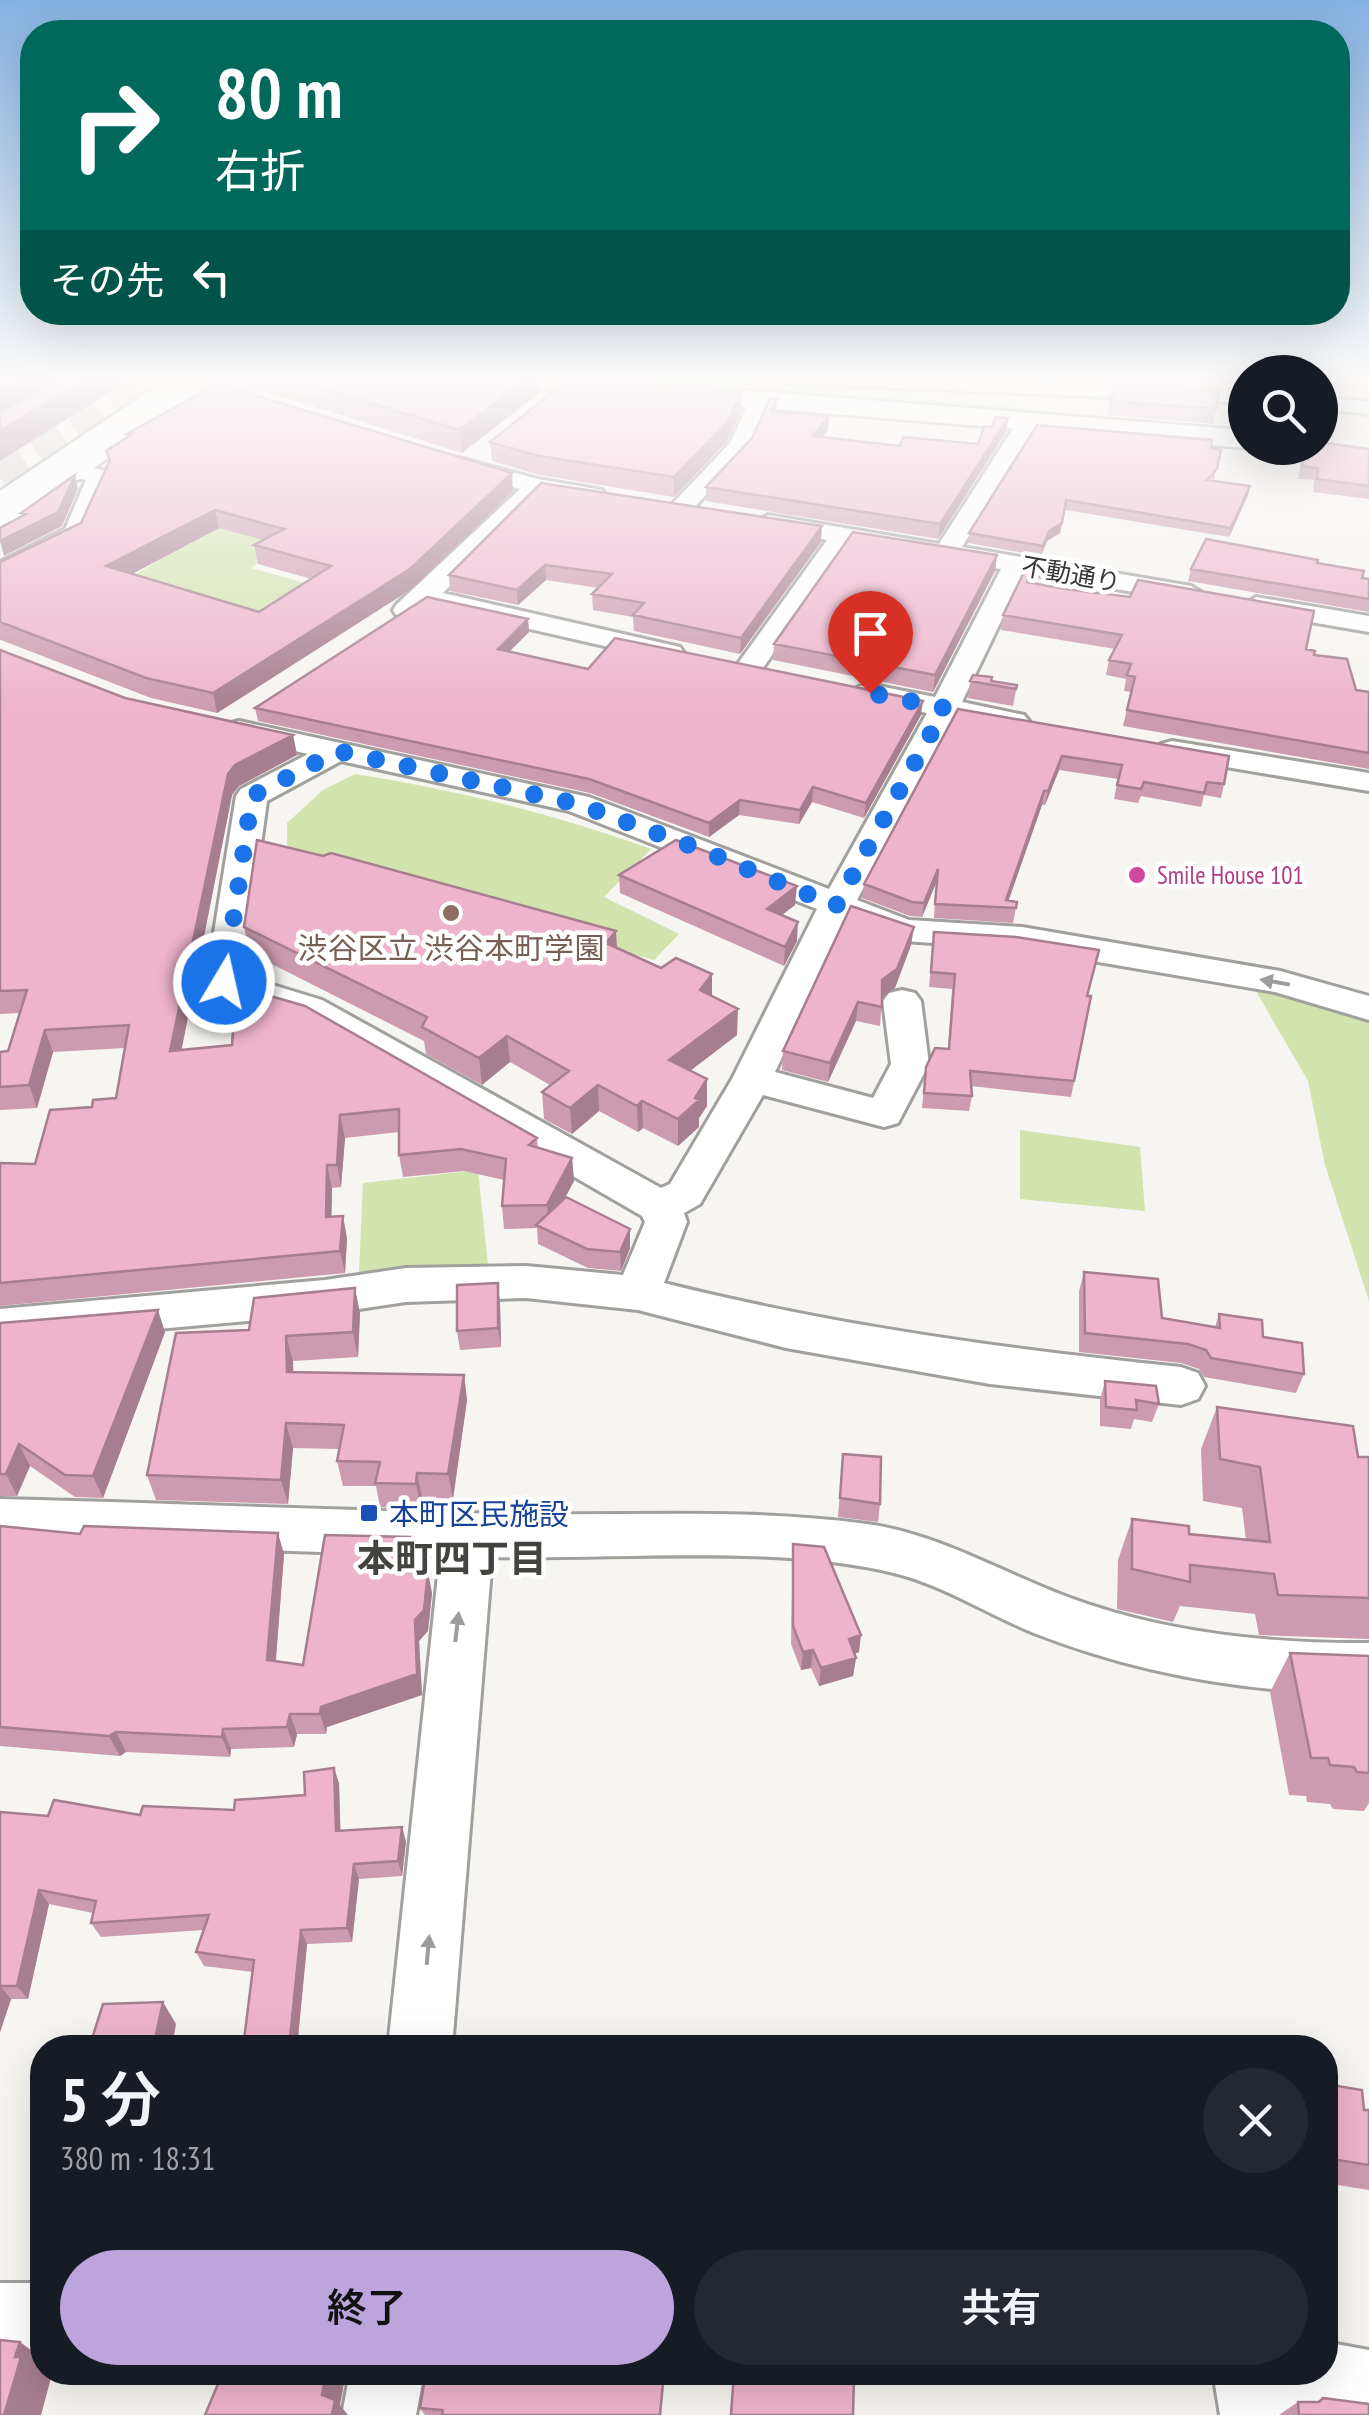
<!DOCTYPE html>
<html lang="ja">
<meta charset="utf-8">
<style>
:root{--surface:#171b24;--page:#242831;--text:#f1f3f6;--muted:#9ea1a6;--accent:#bba5dc}
body{margin:0;font-family:"PT Sans Narrow","Noto Sans JP",sans-serif;background:var(--page);color:var(--text);height:100vh;display:flex;flex-direction:column;font-size:38px;white-space:nowrap}
*{box-sizing:border-box;margin:0}
p{font-size:32px;color:var(--muted)}
.icon{flex:none;width:55px;height:55px;fill:none;stroke:currentColor;stroke-width:2;stroke-linecap:round;stroke-linejoin:round}
.map{position:relative;flex:1;overflow:hidden}
.details{position:absolute;left:30px;top:2035px;width:1308px;height:350px;display:flex;flex-direction:column;background:var(--surface);border-radius:40px;box-shadow:0 10px 40px #0002}
.details>*{flex:none}
.banner{position:absolute;left:20px;top:20px;width:1330px;height:305px;border-radius:40px;box-shadow:0 10px 40px #0002;background:#00695c;color:#fff;overflow:hidden}
.tools{position:absolute;left:1228px;top:355px;display:grid;gap:20px}
.tools a{display:grid;place-items:center;width:110px;height:110px;border-radius:50%;background:var(--surface);box-shadow:0 10px 40px #0002;font-size:50px}
.pin{position:absolute;display:grid;place-items:center;width:85px;height:85px;color:#fff;margin:-102px -42px;border-radius:50% 50% 50% 0;rotate:-45deg;box-shadow:0 0 10px #0007}
.pin .icon{rotate:45deg}
.me{position:absolute;width:110px;margin:-55px;rotate:9deg;stroke-linejoin:round;filter:drop-shadow(0 0 8px #0008)}
.turn{display:flex;align-items:center;gap:35px;height:210px;padding:0 30px;font-size:45px}
.turn .icon{width:130px;height:130px;stroke-width:2.5}
.turn b{display:block;font-size:70px;line-height:85px}
.then{display:flex;align-items:center;height:95px;padding:0 30px;background:#0003;gap:20px;font-size:38px}
.round{display:grid;place-items:center;flex:none;width:105px;height:105px;border-radius:52px;background:var(--page)}
.head{display:flex;align-items:center;justify-content:space-between;height:170px;padding:0 30px}
h1{font-size:60px;font-weight:600;line-height:75px}
.cta{display:flex;gap:20px;margin-top:auto;padding:20px 30px}
.cta a{flex:1;height:115px;border-radius:60px;background:var(--accent);color:#111;font-size:40px;font-weight:600;line-height:115px;text-align:center}
.cta a+a{background:var(--page);color:var(--text)}
.map>svg:first-child{display:block}
.green{fill:#d2e3ae}
.lines{fill:none;stroke-linecap:round;stroke-linejoin:round}
.highway-tunnel{stroke:#d0cfcc;stroke-width:30;stroke-dasharray:30 15;stroke-linecap:butt}
.minor-casing{stroke:#a1a09d;stroke-width:6}
.major-casing{stroke:#a1a09d;stroke-width:5}
.highway-casing{stroke:#a1a09d;stroke-width:5}
.minor{fill:#fff;fill-rule:evenodd}
.major{fill:#fff;fill-rule:evenodd}
.highway{fill:#fff;fill-rule:evenodd}
.wall{fill:#cd9baf;fill-rule:evenodd}
.shaded-wall{fill:#a77e8f}
.building{fill:#eeb4cc;stroke:#a77e8f;stroke-width:2.5;fill-rule:evenodd}
.oneway{fill:#9c9c9b}
.route{stroke:#1a73e8;stroke-width:18;stroke-dasharray:0 32.4}
.hotel-dot{fill:#d1479c;stroke:#fff;stroke-width:4}
.education-dot{fill:#8d6e63;stroke:#fff;stroke-width:4}
.transit-dot{fill:#1a4fb4;stroke:#fff;stroke-width:4}
.labels{text-anchor:middle;dominant-baseline:central;stroke-width:9;stroke-linejoin:round;paint-order:stroke}
.far-street-label{font-size:25px;fill:#393837;stroke:#fff}
.far-hotel-label{font-size:25px;fill:#b23c85;stroke:#fff;text-anchor:start}
.education-label{font-size:30px;fill:#785e54;stroke:#fff}
.transit-label{font-size:30px;fill:#164399;stroke:#fff;text-anchor:start}
.near-neighbourhood-label{font-size:38px;font-weight:bold;fill:#444340;stroke:#fff}
</style>
<div class="map">
<svg width="1369" height="2415" viewBox="0 0 1369 2415">
<rect width="100%" height="100%" fill="#f6f5f1"/>
<path class="green" d="M566,377H740L734,387L723,389Z
M789,388L1027,408L1025,416L786,394Z
M216,526L265,537L258,542L280,547L251,568L327,589L264,630L120,584Z
M355,774C456,790 555,814 651,849L604,897L679,934L654,960L287,858V823L323,790Z
M1253,986L1369,1018V1301L1325,1165L1308,1081Z
M1020,1130L1140,1147L1145,1211L1020,1199Z
M478,1170L488,1265L359,1273L363,1183Z"/>
<g class="lines">
<path class="highway-tunnel" d="M0,478L153,377"/>
<g class="minor-casing">
<path id="minor" d="M778,377H924L1245,391V403L788,383Z
M754,393L761,395L769,405L749,449L690,512H674L670,507L674,502L731,442L747,405L743,399Z
M1320,397L1369,402V414L1320,409Z
M1029,414L1040,421L962,547L1191,586L1204,594L1191,602L1024,573L962,702L1024,715L1029,721L1024,727L1014,730L954,718L857,900L909,920L1022,927L1280,971L1369,996V1020L1275,992L1022,949L904,941L847,920L775,1072L873,1098L891,1064L883,1001L889,993L902,990L915,993L921,1001L929,1064L898,1123L884,1127L763,1095L700,1204L684,1213L687,1222L664,1283C836,1326 1005,1349 1181,1367L1198,1373L1205,1386L1198,1399L1181,1405L990,1384L786,1348L638,1310L526,1298L406,1302L325,1314L0,1343V1309L325,1280L406,1268L526,1266L623,1275L645,1222L642,1216L296,1016L211,990L206,982L236,796L241,789L308,754L228,736L224,730L228,724L239,721L589,797L829,889L927,713L858,699L854,693L858,687L868,684L935,697L1001,569L850,543L758,675H738L734,669L827,540L768,529L756,522L768,515L939,544L1021,416ZM341,761L569,811L817,909L732,1079L670,1184L661,1188L322,1000L243,976L267,801Z
M459,458L538,479L602,490L606,495L594,502L541,494L443,593L680,647L684,653L680,659L670,661L429,606L415,616H397L393,610L397,604L520,489L451,470L448,465L451,460Z
M73,464L107,471L111,476L84,538L0,580V562L65,529L86,480L65,476L61,471L65,466Z
M1256,597L1369,616V632L1247,611L1243,605Z
M1172,741L1369,773V791L1161,756L1157,750L1161,744Z
M0,1499C171,1503 342,1511 513,1514C631,1516 750,1508 867,1524C938,1534 999,1571 1065,1596C1160,1632 1268,1644 1369,1643V1693C1255,1694 1141,1675 1034,1633C987,1614 943,1585 894,1573C774,1544 617,1560 492,1557L452,2048H388L440,1556L0,1541Z
M0,2283H42V2355H0Z
M1325,2342L1369,2350V2415H1321L1293,2410L1294,2415H1220L1213,2372H1325Z
M350,2372H424L416,2415H342Z"/>
</g>
<g class="major-casing">
<path id="major" d="M190,377H220L11,528L0,530V507Z
M470,377H579L1245,430L1246,448L483,385L474,383Z"/>
</g>
<g class="highway-casing">
<path id="highway" d="M170,377H200L11,512L0,514V491Z"/>
</g>
<use href="#minor" class="minor"/>
<use href="#major" class="major"/>
<use href="#highway" class="highway"/>
</g>
<path class="wall" d="M223,377H538L539,393L462,453L223,378Z
M1119,377H1245V385L1219,383V386L1118,382Z
M777,399L776,412L829,416L828,430L823,437L899,446L978,444L992,427L1008,418L1006,432L938,539L706,501V487L752,438Z
M1110,401L1216,409L1213,424L1108,415Z
M741,410L728,440L674,497L540,475L492,461L490,442Z
M127,434L513,491L413,588L217,713L151,698L1,640H0V562L81,523L109,463L106,451L128,437ZM219,528L263,540L254,545L258,564L311,579L259,612L132,574Z
M1211,448L1215,478L1213,480L1250,486L1248,495L1229,537L1065,510L1060,533L1047,541L1041,556L968,543L969,533Z
M1303,448L1369,449V499L1313,492L1314,480L1298,479Z
M541,483L821,542L740,654L634,631L633,617L593,610L592,594L598,588L546,580L518,605L450,591L449,575Z
M997,555L995,571L933,692L773,660L774,644Z
M1318,563L1369,579V612L1188,581L1191,569Z
M1032,577L1030,582L1306,649L1356,690L1369,692V769L1123,726L1131,692L1124,691L1126,679L1106,675L1109,660L1115,649L1001,630L1003,615Z
M528,619L529,632L510,651L588,669L921,715L864,818L812,802L799,824L739,815L709,837L590,793L258,721L255,708Z
M0,650L125,698L293,735L297,755L239,786L232,795L181,1050L537,1138L538,1148L572,1158L574,1181L564,1199L630,1248L621,1271L588,1268L538,1244L537,1228L504,1229L502,1206L504,1180L464,1171L403,1177L399,1155V1132L345,1138L341,1187L332,1188L331,1217L347,1238L345,1273L0,1306V1163L35,1164L92,1107L116,1098L125,1048L53,1052L37,1108L0,1110V1052L8,1051L20,1013L0,1014Z
M970,681L1017,685L1013,706L968,698Z
M958,709L1224,784L1221,798L1204,795L1201,807L1141,796L1138,803L1114,799L1118,779L1059,770L1045,805H1042L1008,900L1017,902L1013,923L934,918L936,883L922,917L910,916L862,898L864,884Z
M619,875L795,905L782,915L797,941L784,966L620,893Z
M244,927L616,931L617,948L661,968L712,974V996L737,1035L690,1071L707,1079V1106L699,1118V1127L678,1146L643,1128L638,1132L599,1111L572,1134L544,1119L542,1092L550,1085L510,1062L482,1085L426,1054L424,1041L250,953Z
M934,932L1091,996L1071,1097L971,1086L972,1096L969,1111L922,1108L926,1067L948,1049L952,989L929,987Z
M911,945L895,988L882,997L880,1026L856,1021L828,1082L782,1070L783,1051Z
M1084,1272L1162,1318L1215,1327L1219,1314L1263,1337L1304,1374L1296,1393L1204,1377L1199,1369L1181,1363L1079,1352V1291Z
M500,1303L501,1347L460,1350L457,1331Z
M360,1313L358,1357L293,1361V1372L464,1375L467,1400L453,1499L422,1497L421,1508L380,1507L376,1486H343L337,1461L339,1449L293,1448L288,1504L156,1500L147,1475L249,1330Z
M0,1323L165,1332L103,1498L75,1497L30,1466L17,1496H0Z
M1105,1381L1159,1404L1152,1422L1134,1419L1131,1429L1100,1426V1400Z
M1217,1407L1358,1457H1369V1639L1259,1635L1255,1614L1180,1606L1173,1622L1117,1609L1118,1560L1132,1519L1189,1534L1246,1540L1242,1508L1203,1501L1201,1449Z
M843,1454L880,1504L878,1522L838,1517Z
M0,1526L284,1554L276,1661L303,1665L410,1537L414,1559L413,1572L432,1593L428,1631L419,1641L422,1695L327,1727L326,1734H297L294,1747L231,1749L230,1757L126,1752L120,1756L0,1746Z
M793,1544L859,1652L854,1654L856,1658L853,1676L819,1686L811,1668L801,1670L791,1644Z
M1290,1653L1369,1656V1803L1364,1811L1333,1809L1330,1804L1307,1802L1306,1796L1289,1795L1270,1692Z
M339,1783L340,1831L402,1827L406,1842L402,1876L359,1879L352,1942L307,1944L297,2048H243L253,1972L204,1966L196,1952L204,1930L101,1937L91,1923L93,1913L49,1904L28,1999H11L0,2032V1812L48,1816L140,1815L234,1810L305,1795Z
M1325,2084L1364,2110H1369V2190L1325,2183Z
M665,2372L661,2415H425L420,2408Z
M1323,2398L1369,2415H1279L1298,2402H1316Z"/>
<path class="shaded-wall" d="M22,377H72L0,417V389Z
M90,377H134L0,461V431Z
M530,377H538L539,393L462,453L459,430Z
M741,392V410L728,440L674,497V477Z
M829,416L828,430L813,449V436Z
M1008,418L1006,432L938,539L940,524Z
M512,473L513,491L413,588L217,713L213,693Z
M75,475L78,489L62,526L4,556L0,541Z
M1250,486L1248,495L1229,537L1231,528Z
M1066,500L1060,533L1047,541L1041,556L1043,546L1049,531Z
M215,510L219,528L111,585L106,566Z
M822,526L821,542L740,654L741,638Z
M997,555L995,571L933,692L935,675Z
M545,565L546,580L518,605L517,590Z
M528,619L529,632L499,662L498,649Z
M923,701L921,715L864,818L866,803Z
M293,735L297,755L239,786L232,795L177,1073L170,1051L228,774L235,765Z
M1062,756L1059,770L1045,805L1048,791Z
M813,787L812,802L799,824L800,810Z
M1044,791L1042,805L1006,908V900Z
M740,800L739,815L709,837V823Z
M938,869L936,883L922,917L924,903Z
M797,886L795,905L766,927L767,909Z
M798,922L797,941L784,966L785,947Z
M914,927L911,945L895,988L880,999L882,980Z
M616,931L617,957L606,943Z
M712,974V1000L700,990Z
M858,1002L856,1021L828,1082L830,1063Z
M738,1009L737,1035L669,1087V1060Z
M45,1030L53,1052L37,1108L29,1085Z
M507,1036L510,1062L482,1085L479,1058Z
M707,1079V1106L699,1118V1127L678,1146V1119Z
M598,1085L599,1111L572,1134L570,1108Z
M642,1101L643,1128L638,1132L637,1106Z
M340,1115L345,1138L341,1187L337,1165Z
M572,1158L574,1181L549,1228L547,1205Z
M327,1165L332,1188L331,1240L326,1217Z
M343,1216L347,1238L345,1273L340,1251Z
M630,1229V1248L621,1271L620,1252Z
M498,1283L500,1303L501,1347L498,1328Z
M355,1288L360,1313L358,1357L353,1332Z
M158,1310L165,1332L103,1498L93,1476Z
M286,1336L293,1361L294,1397L287,1372Z
M464,1375L467,1400L453,1499L448,1474Z
M286,1423L293,1448L288,1504L281,1480Z
M19,1444L30,1466L17,1496L6,1474Z
M417,1473L422,1497L421,1508L416,1484Z
M278,1533L284,1554L274,1681L267,1660Z
M410,1537L414,1559L410,1593L405,1572Z
M428,1572L432,1593L428,1631L419,1641L422,1695L327,1727L326,1734L320,1714L321,1707L415,1620Z
M861,1635L859,1652L846,1657L849,1639Z
M813,1650L811,1668L801,1670L803,1652Z
M856,1658L853,1676L819,1686L821,1668Z
M290,1714L297,1734L294,1747L287,1727Z
M223,1729L231,1749L230,1757L222,1737Z
M116,1732L126,1752L120,1756L109,1736Z
M334,1768L339,1783L341,1846L336,1831Z
M402,1827L406,1842L402,1876L398,1861Z
M354,1864L359,1879L352,1942L347,1928Z
M39,1890L49,1904L28,1999L17,1986Z
M301,1930L307,1944L297,2048H289Z
M0,1986L11,1999L0,2032Z
M163,2002L176,2024L172,2048H153Z
M20,2342L42,2358V2372H47L46,2375L51,2378L41,2415H4L15,2357Z
M326,2372H346L340,2405L348,2415H332L322,2395Z"/>
<path class="building" d="M0,377H22L0,389Z
M64,377H90L0,431V412Z
M286,377H530L459,430Z
M570,378L741,392L728,421L674,477L539,456L490,442Z
M217,384L512,473L410,569L213,693L146,678L0,622V562L81,523L110,460L106,451L132,434H127ZM215,510L284,529L254,545L331,566L259,612L106,566Z
M1115,387L1219,391L1216,409L1110,401Z
M770,399H777L771,411L829,416L813,436L899,446L904,437L978,444L984,426L992,427L995,417L1008,418L940,524L706,487L752,438Z
M1037,425L1212,440L1211,448L1221,450L1217,469L1207,480L1250,486L1231,528L1066,500L1062,523L1049,531L1043,546L969,533Z
M1320,442L1369,449V486L1317,479L1318,468L1302,466L1304,448H1320Z
M75,475L58,512L0,541V528L26,514L21,513Z
M541,483L822,526L741,638L633,615L644,603L592,594L612,574L545,565L517,590L449,575Z
M853,532L997,555L935,675L774,644Z
M1206,539L1318,560L1317,563L1364,571L1362,578L1369,579V599L1191,569Z
M1029,562L1034,563L1027,582L1065,589L1130,597L1138,580L1314,611L1306,649L1315,651L1314,655L1347,659L1356,690L1369,692V753L1127,710L1135,677L1127,675L1131,664L1109,660L1122,635L1003,615Z
M427,597L528,619L498,649L588,669L615,638L923,701L866,803L813,787L800,810L740,800L709,823L589,779L255,708Z
M0,650L125,698L293,735L235,765L228,774L170,1051L232,1045L236,986L305,1006L537,1138L529,1145L572,1158L547,1205L502,1206L506,1159L461,1149L399,1155V1109L340,1115L337,1165H327L326,1217L343,1216L340,1251L0,1283V1163L35,1164L50,1110L92,1107L93,1100L116,1098L129,1025L45,1030L29,1085L0,1087V1052L8,1051L27,990L0,991Z
M973,675L992,677L991,681L1017,685L1016,689L970,681Z
M958,709L1229,756L1224,784L1207,782L1204,793L1144,782L1141,789L1117,785L1122,765L1062,756L1048,791H1044L1006,900L1017,902L1016,908L935,904L938,869L924,903L912,902L864,884Z
M257,840L323,856L331,853L616,931L606,943L661,968L676,958L712,974L700,990L738,1009L669,1060L707,1079L695,1098L699,1100L678,1119L642,1101L637,1106L598,1085L570,1108L542,1092L569,1071L507,1036L479,1058L422,1027L427,1017L244,927Z
M676,840L797,886L767,909L798,922L785,947L619,875Z
M851,906L914,927L897,969L882,980V1007L858,1002L830,1063L783,1051Z
M934,932L1016,937L1099,950L1087,996H1091L1074,1081L970,1071L972,1096L924,1093L926,1067L935,1048L949,1049L955,974L931,972Z
M566,1197L630,1229L620,1252L587,1249L536,1225Z
M1084,1272L1158,1279L1162,1318L1220,1328L1219,1314L1262,1320L1263,1337L1302,1343L1304,1374L1211,1358L1206,1350L1188,1344L1085,1333Z
M498,1283V1328L457,1331V1285Z
M355,1288L353,1332L286,1336L287,1372L464,1375L448,1474L417,1473L416,1484L375,1483L380,1462L337,1461L344,1425L286,1423L281,1480L147,1475L176,1333L249,1330L254,1298Z
M158,1310L93,1476L65,1475L19,1444L6,1474H0V1323Z
M1105,1381L1156,1386L1159,1404L1136,1400L1137,1410L1106,1407Z
M1217,1407L1353,1426L1358,1457H1369V1598L1278,1595L1274,1574L1190,1565V1582L1132,1569V1519L1189,1526V1534L1270,1542L1260,1467L1220,1459Z
M843,1454L881,1457L880,1504L840,1498Z
M0,1526L80,1534L84,1526L278,1533L267,1660L303,1665L325,1535L410,1537L405,1572H428L424,1610L415,1620L417,1674L321,1707L320,1714H290L287,1727L223,1729L222,1737L116,1732L109,1736L0,1727Z
M793,1544L824,1547L861,1635L849,1639L856,1658L821,1668L813,1650L803,1652L793,1626Z
M1290,1653L1369,1656V1773L1357,1772L1354,1767L1330,1765L1328,1758H1311Z
M334,1768L336,1831L402,1827L398,1861L354,1864L347,1928L301,1930L289,2048H243L254,1960L196,1952L209,1915L91,1923L96,1901L39,1890L17,1986H0V1812L48,1816L54,1800L140,1815L143,1806L234,1810L235,1800L305,1795L304,1772Z
M163,2002L153,2048H89L103,2004Z
M1325,2084L1362,2090L1364,2110H1369V2165L1325,2158Z
M0,2340L20,2342L15,2357H21L4,2415H0Z
M223,2372H326L322,2395L335,2400L332,2415H205Z
M426,2372H664L660,2415H442L443,2410L420,2408Z
M734,2372H821L854,2377L853,2415H731Z
M1323,2398L1369,2404V2415H1299L1298,2402H1319Z"/>
<defs><path id="oneway-solid" d="M-6-.8H1V-3.2L6.5 0L1 3.2V.8H-6Z" transform="scale(2.5)"/></defs>
<g class="oneway">
<use href="#oneway-solid" transform="translate(1275 982) rotate(-170)"/>
<use href="#oneway-solid" transform="translate(457 1627) rotate(-83)"/>
<use href="#oneway-solid" transform="translate(428 1950) rotate(-85)"/>
</g>
<linearGradient id="sky" x2="0" y2="1"><stop stop-color="#85b1e2"/><stop offset="0.53" stop-color="#fbfaf9"/><stop offset="1" stop-color="#fbfaf9" stop-opacity="0"/></linearGradient>
<rect width="1369" height="715" fill="url(#sky)"/>
<g class="lines">
<path class="route" d="M224,982L252,796L338,751L578,804L702,850L836,906L945,708L870,693"/>
</g>
<circle class="hotel-dot" cx="1137" cy="875" r="10"/>
<circle class="education-dot" cx="451" cy="913" r="10"/>
<rect class="transit-dot" x="359" y="1503" width="20" height="20" rx="5"/>
<g class="labels">
<g class="far-street-label">
<text transform="translate(1071 574) rotate(10)">不動通り</text>
</g>
<g class="far-hotel-label">
<text x="1157" y="875">Smile House 101</text>
</g>
<g class="education-label">
<text x="451" y="947">渋谷区立 渋谷本町学園</text>
</g>
<g class="transit-label">
<text x="389" y="1513">本町区民施設</text>
</g>
<g class="near-neighbourhood-label">
<text x="452" y="1557">本町四丁目</text>
</g>
</g>
</svg>
<div class="tools">
<a><svg class="icon" aria-label="search" viewBox="0 0 24 24"><circle cx="10" cy="10" r="6"/><path d="M15 15l6 6"/></svg></a>
</div>
<div class="pin" style="left:870px;top:693px;background:#d93025"><svg class="icon" aria-label="arrive" viewBox="0 0 24 24"><path d="M6 21V4h12l-3 4 3 4H6"/></svg></div>
<svg class="me" style="left:224px;top:982px" viewBox="-20 -20 40 40"><circle r="17" fill="#1a73e8" stroke="#fff" stroke-width="3"/><path d="M0-11L8 9 0 5-8 9z" fill="#fff"/></svg>
<div class="banner">
<div class="turn"><svg class="icon" aria-label="right" viewBox="0 0 24 24"><path d="M7 20v-9h11M14 6l5 5-5 5"/></svg><div><b>80 m</b>右折</div></div>
<div class="then">その先<svg class="icon" aria-label="left" viewBox="0 0 24 24"><path d="M17 20v-9H6M10 6l-5 5 5 5"/></svg></div>
</div>
<section class="details">
<div class="head"><div><h1>5 分</h1><p>380 m · 18:31</p></div><a class="round"><svg class="icon" aria-label="close" viewBox="0 0 24 24"><path d="M6 6l12 12M18 6L6 18"/></svg></a></div>
<div class="cta"><a>終了</a><a>共有</a></div>
</section>
</div>
